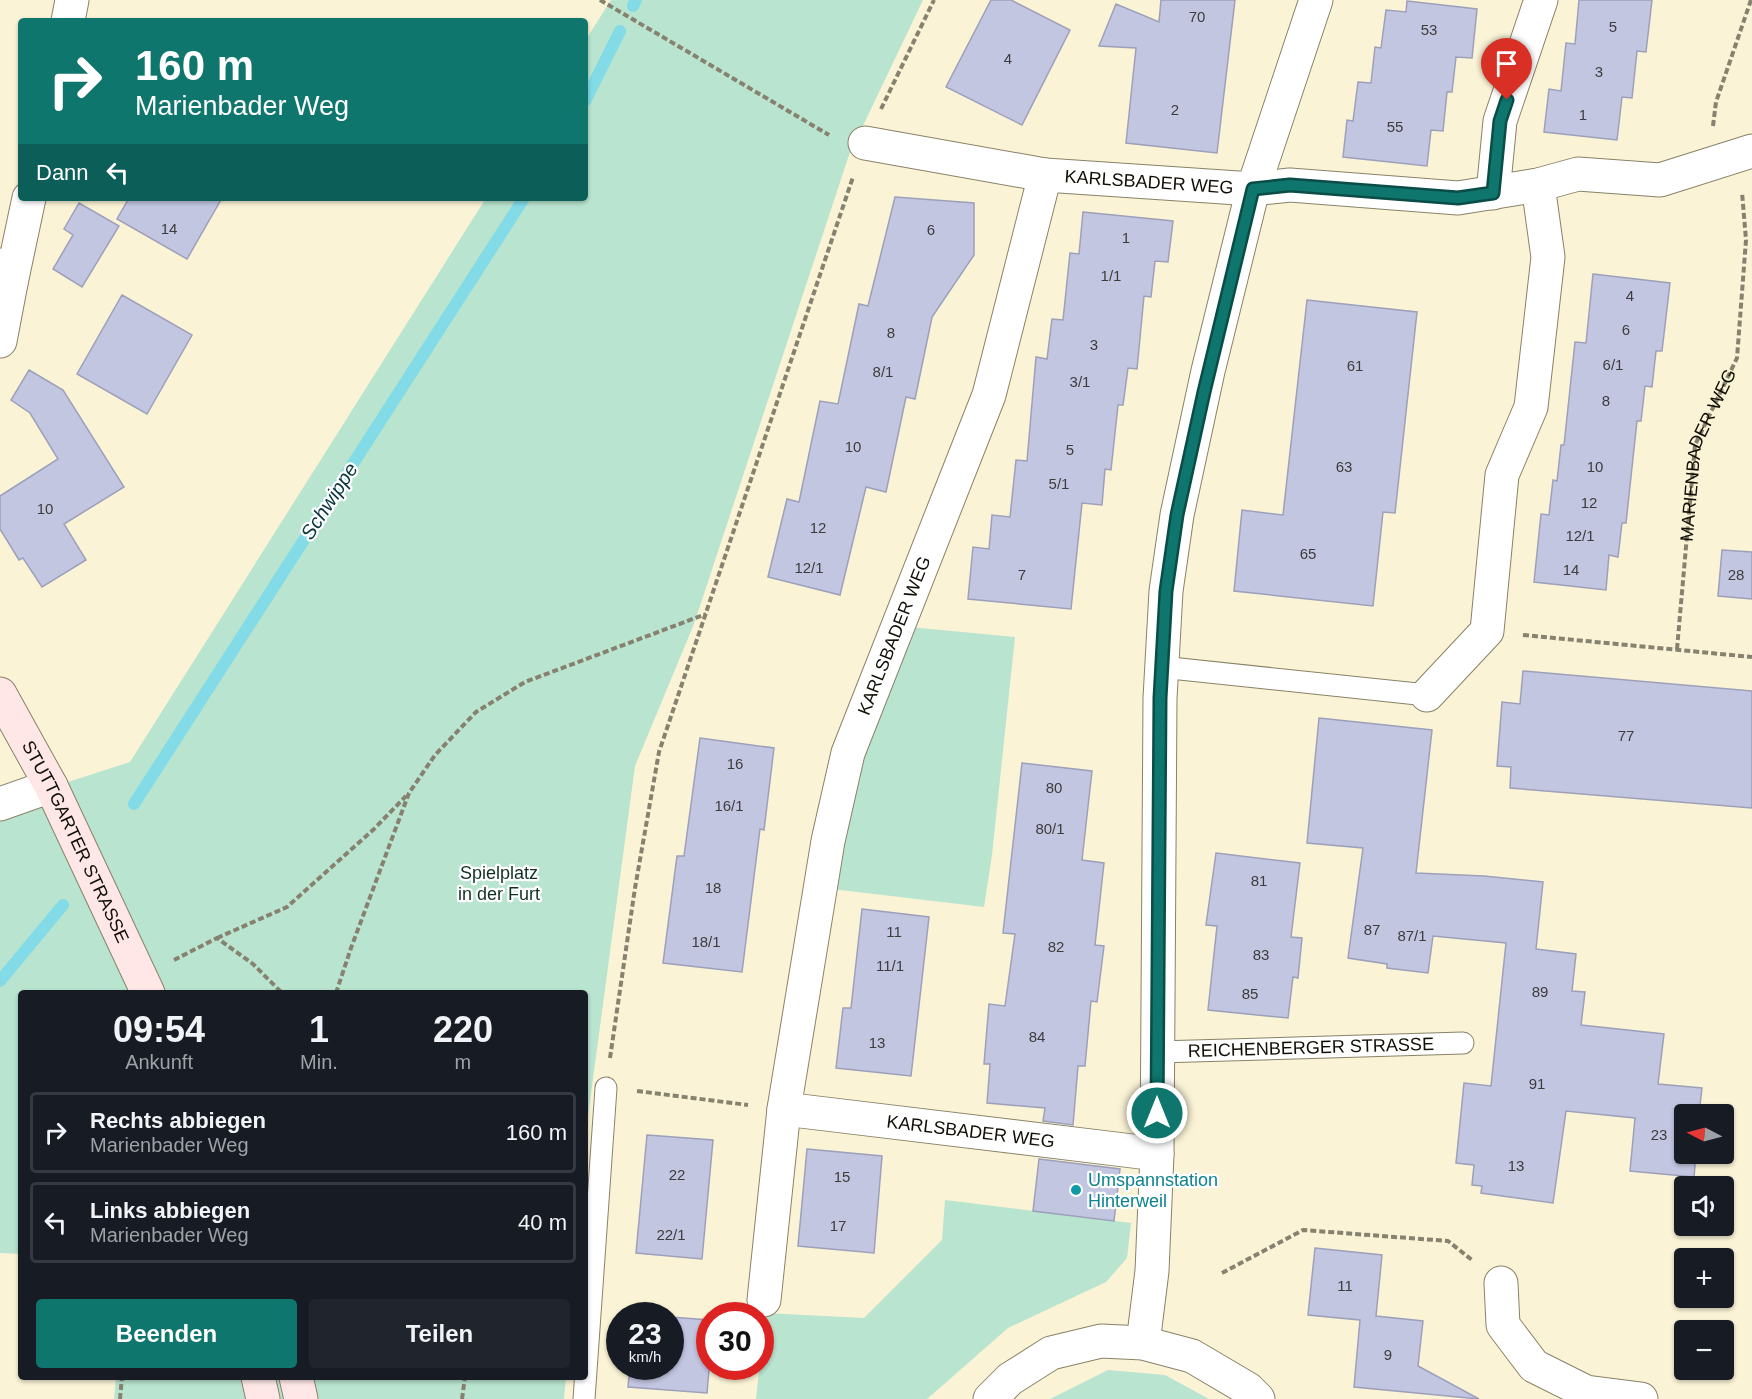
<!DOCTYPE html>
<html lang="de">
<meta charset="utf-8">
<style>
:root{--surface:#171b24;--page:#20242c;--text:#f1f3f6;--muted:#9ea1a6;--line:#363941;--accent:#0f766e}
body{margin:0;font-family:Helvetica,sans-serif;background:var(--page);color:var(--text);height:100vh;display:flex;flex-direction:column;font-size:22px;white-space:nowrap}
*{box-sizing:border-box;margin:0}
p{font-size:20px;color:var(--muted)}
.icon{flex:none;width:33px;height:33px;fill:none;stroke:currentColor;stroke-width:2;stroke-linecap:round;stroke-linejoin:round}
.map{position:relative;flex:1;overflow:hidden}
.panel{position:absolute;left:18px;top:990px;width:570px;height:390px;display:flex;flex-direction:column;background:var(--surface);border-radius:6px;box-shadow:0 2px 4px #0004}
.panel>*{flex:none}
.top-card{position:absolute;left:18px;top:18px;width:570px;height:183px;border-radius:6px;box-shadow:0 2px 4px #0004;background:#0f766e;color:#fff;overflow:hidden}
.needle{width:39px;rotate:276deg}
.fabs{position:absolute;left:1674px;top:1104px;display:grid;gap:12px}
.fabs a{display:grid;place-items:center;width:60px;height:60px;border-radius:6px;background:var(--surface);box-shadow:0 2px 4px #0004;font-size:30px}
.speed{position:absolute;left:606px;top:1302px;display:flex;gap:12px;font-size:30px;font-weight:700;text-align:center}
.speed>*{display:grid;place-content:center;width:78px;height:78px;border-radius:50%;background:var(--surface);box-shadow:0 2px 4px #0004;line-height:1}
.speed small{font-size:15px;font-weight:400}
.speed .limit{border:9px solid #d22;background:#fff;color:#111}
.pin{position:absolute;display:grid;place-items:center;width:51px;height:51px;color:#fff;margin:-62px -26px;border-radius:50% 50% 50% 0;rotate:-45deg;box-shadow:0 0 6px #0007}
.pin .icon{rotate:45deg}
.me{position:absolute;width:66px;margin:-33px;rotate:0deg;stroke-linejoin:round;filter:drop-shadow(0 0 4px #0008)}
.turn{display:flex;align-items:center;gap:21px;height:126px;padding:0 18px;font-size:27px}
.turn .icon{width:78px;height:78px;stroke-width:2.5}
.turn b{display:block;font-size:42px;line-height:51px}
.then{display:flex;align-items:center;height:57px;padding:0 18px;background:#0003;gap:12px;font-size:22px}
.eta{display:flex;justify-content:space-evenly;align-items:center;height:102px;text-align:center}
.eta b{font-size:36px;font-weight:700;line-height:42px}
.button{display:flex;gap:12px;margin-top:auto;padding:12px 18px}
.button a{flex:1;height:69px;border-radius:6px;background:var(--accent);color:#fff;font-size:24px;font-weight:700;line-height:69px;text-align:center}
.button a+a{background:var(--page);color:var(--text)}
ul{padding:0;list-style:none}
li{display:flex;align-items:center;gap:18px;height:81px;margin:0 12px 9px;padding:0 6px;border:3px solid var(--line);border-radius:6px}
li div{flex:1}
li b{display:block;font-size:22px}
li em{font-style:normal}
.map>svg:first-child{display:block}
.green{fill:#b9e4cf}
.lines{fill:none;stroke-linecap:round;stroke-linejoin:round}
.stream{stroke:#82dbe7;stroke-width:12}
.building{fill:#c3c6e1;stroke:#9da0ba;stroke-width:1.5}
.service-casing{stroke:#898268;stroke-width:23}
.minor-casing{stroke:#898268;stroke-width:35}
.tertiary-casing{stroke:#898268;stroke-width:35}
.secondary-casing{stroke:#898268;stroke-width:35}
.path{stroke:#87826f;stroke-width:4;stroke-dasharray:6 3;stroke-linecap:butt}
.service{stroke:#fff;stroke-width:21}
.minor{stroke:#fff;stroke-width:33}
.tertiary{stroke:#fff;stroke-width:33}
.secondary{stroke:#fee7e6;stroke-width:33}
.route-casing{stroke:#0a4d48;stroke-width:15}
.route{stroke:#0f766e;stroke-width:10}
.culture-dot{fill:#0f9aa8;stroke:#fff;stroke-width:2}
.labels{text-anchor:middle;dominant-baseline:central;stroke-width:4.5;stroke-linejoin:round;paint-order:stroke}
.number-label{font-size:15px;fill:#3e3c3c}
.street-label{font-size:18px;fill:#110e05;stroke:#fff}
.park-label{font-size:18px;fill:#0f3023;stroke:#fff}
.culture-label{font-size:18px;fill:#0d838f;stroke:#fff;text-anchor:start}
.water-label{font-size:20px;font-style:italic;fill:#0a363b;stroke:#fff}
</style>
<div class="map">
<svg width="1752" height="1399" viewBox="0 0 1752 1399">
<rect width="100%" height="100%" fill="#faf3d6"/>
<path class="green" d="M611,0H923L849,155L694,624L635,766L585,1138V993H21V1254L0,1253V804L130,762L486,198H585V41Z
M909,627L1015,637L992,855L984,907L832,889L849,799Z
M945,1200L1131,1223L1127,1258L1106,1282L1008,1328L927,1399H756L765,1313L864,1318L942,1240Z
M1108,1370L1165,1375L1209,1399H1050Z
M116,1377H566L564,1399H114Z"/>
<g class="lines">
<path class="stream" d="M633,6L636,0
M585,101L620,31
M134,804L524,198
M0,981L63,905"/>
</g>
<path class="building" d="M991,0H1011L1070,30L1022,125L946,87Z
M1161,0H1235L1217,153L1126,143L1136,48L1099,46L1116,4L1159,22Z
M1579,0H1652L1646,52L1637,51L1632,98L1622,97L1617,140L1544,132L1549,89L1561,91L1566,43L1575,44Z
M1407,1L1477,9L1472,58L1456,57L1452,92H1447L1443,131L1431,130L1427,166L1343,157L1347,120L1353,121L1358,82L1371,83L1375,47L1381,48L1386,10L1406,12Z
M895,197L974,203V255L932,317L915,399L906,397L886,492L866,487L840,595L768,577L787,499L799,502L820,401L838,404L859,304L868,306Z
M129,198H222L187,259L117,219Z
M79,203L119,226L82,287L53,269L73,235L64,229Z
M1083,212L1173,221L1168,262L1155,261L1151,297L1144,296L1137,369L1128,368L1123,405H1118L1111,470L1105,469L1102,505L1082,503L1071,609L968,599L973,547L989,549L992,515L1010,517L1016,460L1027,461L1036,357L1047,359L1052,319L1063,320L1070,253L1079,254Z
M1593,274L1670,283L1662,351H1656L1652,387L1645,386L1641,421H1637L1626,523H1622L1618,557L1609,555L1606,590L1534,582L1541,514L1549,515L1553,480L1557,481L1561,445H1564L1575,342L1586,343Z
M122,295L192,335L147,414L77,374Z
M1307,300L1417,312L1395,513L1383,512L1373,606L1234,591L1242,510L1283,515Z
M29,370L63,390L124,487L64,524L86,560L42,587L23,558L19,560L0,529V496L58,459L30,413L11,400Z
M1722,550L1752,552V599L1718,596Z
M1523,671L1752,691V808L1510,788L1511,767L1497,766L1502,702L1520,704Z
M1319,718L1432,730L1416,873L1484,876L1543,882L1536,949L1576,954L1572,991L1585,992L1581,1025L1664,1034L1658,1084L1702,1088L1699,1114H1684V1154H1696L1694,1177L1630,1171L1635,1118L1566,1111L1553,1203L1481,1193L1482,1186L1472,1185L1474,1165L1456,1163L1464,1083L1491,1086L1506,943L1433,936L1428,973L1387,968V964L1348,958L1363,848L1307,843Z
M700,738L774,748L764,830L760,829L742,972L663,963L677,856H684Z
M1022,763L1092,771L1082,860L1104,863L1095,945L1104,946L1097,1002L1091,1001L1085,1066H1078L1073,1125L1043,1121L1045,1108L987,1103L990,1064H984L989,1004L1005,1006L1015,934L1003,933Z
M1216,853L1300,863L1291,937L1302,938L1298,978L1293,977L1288,1018L1208,1010L1217,926L1206,925Z
M862,909L929,917L911,1076L836,1068L843,1008H851Z
M647,1135L713,1140L702,1259L636,1253Z
M807,1149L882,1156L874,1253L798,1246Z
M1039,1159L1120,1169L1114,1221L1033,1211Z
M1315,1248L1382,1255L1376,1316L1423,1321L1418,1366L1479,1399L1354,1387L1360,1320L1308,1315Z
M670,1317L710,1320V1359L707,1393L628,1387L630,1366H670Z"/>
<g class="lines">
<g class="service-casing">
<g id="service">
<path d="M1161,667L1427,695"/>
<path id="s2" d="M1158,1052L1463,1043"/>
<path d="M584,1399L606,1088"/>
</g>
</g>
<g class="minor-casing">
<g id="minor">
<path d="M68,21L72,0"/>
<path d="M865,143L1045,175"/>
<path d="M1493,193L1500,121L1541,0"/>
<path d="M0,265L11,283L0,341"/>
<path d="M11,283L29,198"/>
<path d="M1427,695L1487,631L1502,475L1531,407L1548,257L1538,185"/>
<path d="M0,804L51,786"/>
<path id="s3" d="M784,1109L1157,1154"/>
<path d="M1501,1283L1503,1325L1534,1366L1586,1392L1641,1399"/>
<path id="s4" d="M764,1300L784,1109L828,841L848,753L989,395L1045,175L1253,189L1290,185L1458,198L1538,185L1578,174L1660,180L1752,151"/>
<path d="M1143,1343L1152,1271L1157,1154L1160,698L1166,591L1177,515L1208,371L1253,189L1316,0"/>
</g>
</g>
<g class="tertiary-casing">
<path id="tertiary" d="M990,1399L1010,1379L1051,1353L1101,1341L1143,1343L1192,1356L1248,1389L1258,1399"/>
</g>
<g class="secondary-casing">
<g id="secondary">
<path id="s5" d="M0,694L51,786L148,993"/>
<path d="M258,1377L263,1399"/>
<path d="M296,1377L301,1399"/>
</g>
</g>
<g class="path">
<path d="M600,0L829,135"/>
<path d="M881,109L934,0"/>
<path d="M1713,126L1716,102L1751,0"/>
<path d="M1523,635L1752,657"/>
<path id="s1" d="M1677,649L1695,445L1737,358L1746,240L1742,192"/>
<path d="M217,938L287,907L374,829L406,796"/>
<path d="M174,960L217,938L253,964L282,993"/>
<path d="M336,993L351,948L409,793L435,755L476,712L525,682L706,614"/>
<path d="M610,1058L635,888L659,752L853,177"/>
<path d="M637,1091L748,1105"/>
<path d="M1222,1273L1303,1230L1448,1241L1472,1260"/>
<path d="M120,1399L122,1377"/>
<path d="M462,1399L465,1377"/>
</g>
<use href="#service" class="service"/>
<use href="#minor" class="minor"/>
<use href="#tertiary" class="tertiary"/>
<use href="#secondary" class="secondary"/>
</g>
<g class="lines">
<g class="route-casing">
<path id="route" d="M1157,1113L1160,698L1166,591L1177,515L1204,392L1253,189L1290,185L1458,198L1493,193L1500,121L1507,100"/>
</g>
<use href="#route" class="route"/>
</g>
<circle class="culture-dot" cx="1076" cy="1190" r="6"/>
<g class="labels">
<g class="number-label">
<text x="1197" y="16">70</text>
<text x="1613" y="26">5</text>
<text x="1429" y="29">53</text>
<text x="1008" y="58">4</text>
<text x="1599" y="71">3</text>
<text x="1175" y="109">2</text>
<text x="1583" y="114">1</text>
<text x="1395" y="126">55</text>
<text x="169" y="228">14</text>
<text x="931" y="229">6</text>
<text x="1126" y="237">1</text>
<text x="1111" y="275">1/1</text>
<text x="1630" y="295">4</text>
<text x="1626" y="329">6</text>
<text x="891" y="332">8</text>
<text x="1094" y="344">3</text>
<text x="1613" y="364">6/1</text>
<text x="1355" y="365">61</text>
<text x="883" y="371">8/1</text>
<text x="1080" y="381">3/1</text>
<text x="1606" y="400">8</text>
<text x="853" y="446">10</text>
<text x="1070" y="449">5</text>
<text x="1344" y="466">63</text>
<text x="1595" y="466">10</text>
<text x="1059" y="483">5/1</text>
<text x="1589" y="502">12</text>
<text x="45" y="508">10</text>
<text x="818" y="527">12</text>
<text x="1580" y="535">12/1</text>
<text x="1308" y="553">65</text>
<text x="809" y="567">12/1</text>
<text x="1571" y="569">14</text>
<text x="1022" y="574">7</text>
<text x="1736" y="574">28</text>
<text x="1626" y="735">77</text>
<text x="735" y="763">16</text>
<text x="1054" y="787">80</text>
<text x="729" y="805">16/1</text>
<text x="1050" y="828">80/1</text>
<text x="1259" y="880">81</text>
<text x="713" y="887">18</text>
<text x="1372" y="929">87</text>
<text x="894" y="931">11</text>
<text x="1412" y="935">87/1</text>
<text x="706" y="941">18/1</text>
<text x="1056" y="946">82</text>
<text x="1261" y="954">83</text>
<text x="890" y="965">11/1</text>
<text x="1540" y="991">89</text>
<text x="1250" y="993">85</text>
<text x="1037" y="1036">84</text>
<text x="877" y="1042">13</text>
<text x="1537" y="1083">91</text>
<text x="1659" y="1134">23</text>
<text x="1516" y="1165">13</text>
<text x="677" y="1174">22</text>
<text x="842" y="1176">15</text>
<text x="838" y="1225">17</text>
<text x="671" y="1234">22/1</text>
<text x="1345" y="1285">11</text>
<text x="1388" y="1354">9</text>
</g>
<g class="street-label">
<text stroke="none"><textPath href="#s4" startOffset="1270">KARLSBADER WEG</textPath></text>
<text stroke="none"><textPath href="#s1" startOffset="198">MARIENBADER WEG</textPath></text>
<text stroke="none"><textPath href="#s4" startOffset="680">KARLSBADER WEG</textPath></text>
<text stroke="none"><textPath href="#s5" startOffset="166">STUTTGARTER STRASSE</textPath></text>
<text stroke="none"><textPath href="#s2" startOffset="153">REICHENBERGER STRASSE</textPath></text>
<text stroke="none"><textPath href="#s3" startOffset="188">KARLSBADER WEG</textPath></text>
</g>
<g class="park-label">
<text x="499" y="873">Spielplatz<tspan x="499" dy="21">in der Furt</tspan></text>
</g>
<g class="culture-label">
<text x="1088" y="1180">Umspannstation<tspan x="1088" dy="21">Hinterweil</tspan></text>
</g>
<g class="water-label">
<text transform="translate(329 501) rotate(-57)">Schwippe</text>
</g>
</g>
</svg>
<div class="fabs">
<a><svg class="needle" viewBox="-14 -14 28 28"><path d="M0-13l5 13h-10z" fill="#e53935"/><path d="M0 13l5-13h-10z" fill="#9ea1a6"/></svg></a>
<a><svg class="icon" aria-label="sound" viewBox="0 0 24 24"><path d="M4 9h4l5-4v14l-5-4H4zM17 9q2 3 0 6"/></svg></a>
<a>+</a>
<a>−</a>
</div>
<div class="speed"><div>23<small>km/h</small></div><div class="limit">30</div></div>
<div class="pin" style="left:1507px;top:100px;background:#d93025"><svg class="icon" aria-label="arrive" viewBox="0 0 24 24"><path d="M6 21V4h12l-3 4 3 4H6"/></svg></div>
<svg class="me" style="left:1157px;top:1113px" viewBox="-20 -20 40 40"><circle r="17" fill="#0f766e" stroke="#fff" stroke-width="3"/><path d="M0-11L8 9 0 5-8 9z" fill="#fff"/></svg>
<div class="top-card">
<div class="turn"><svg class="icon" aria-label="right" viewBox="0 0 24 24"><path d="M7 20v-9h11M14 6l5 5-5 5"/></svg><div><b>160 m</b>Marienbader Weg</div></div>
<div class="then">Dann<svg class="icon" aria-label="left" viewBox="0 0 24 24"><path d="M17 20v-9H6M10 6l-5 5 5 5"/></svg></div>
</div>
<section class="panel">
<div class="eta">
<div><b>09:54</b><p>Ankunft</p></div>
<div><b>1</b><p>Min.</p></div>
<div><b>220</b><p>m</p></div>
</div>
<ul>
<li><svg class="icon" aria-label="right" viewBox="0 0 24 24"><path d="M7 20v-9h11M14 6l5 5-5 5"/></svg><div><b>Rechts abbiegen</b><p>Marienbader Weg</p></div><em>160 m</em></li>
<li><svg class="icon" aria-label="left" viewBox="0 0 24 24"><path d="M17 20v-9H6M10 6l-5 5 5 5"/></svg><div><b>Links abbiegen</b><p>Marienbader Weg</p></div><em>40 m</em></li>
</ul>
<div class="button"><a>Beenden</a><a>Teilen</a></div>
</section>
</div>
